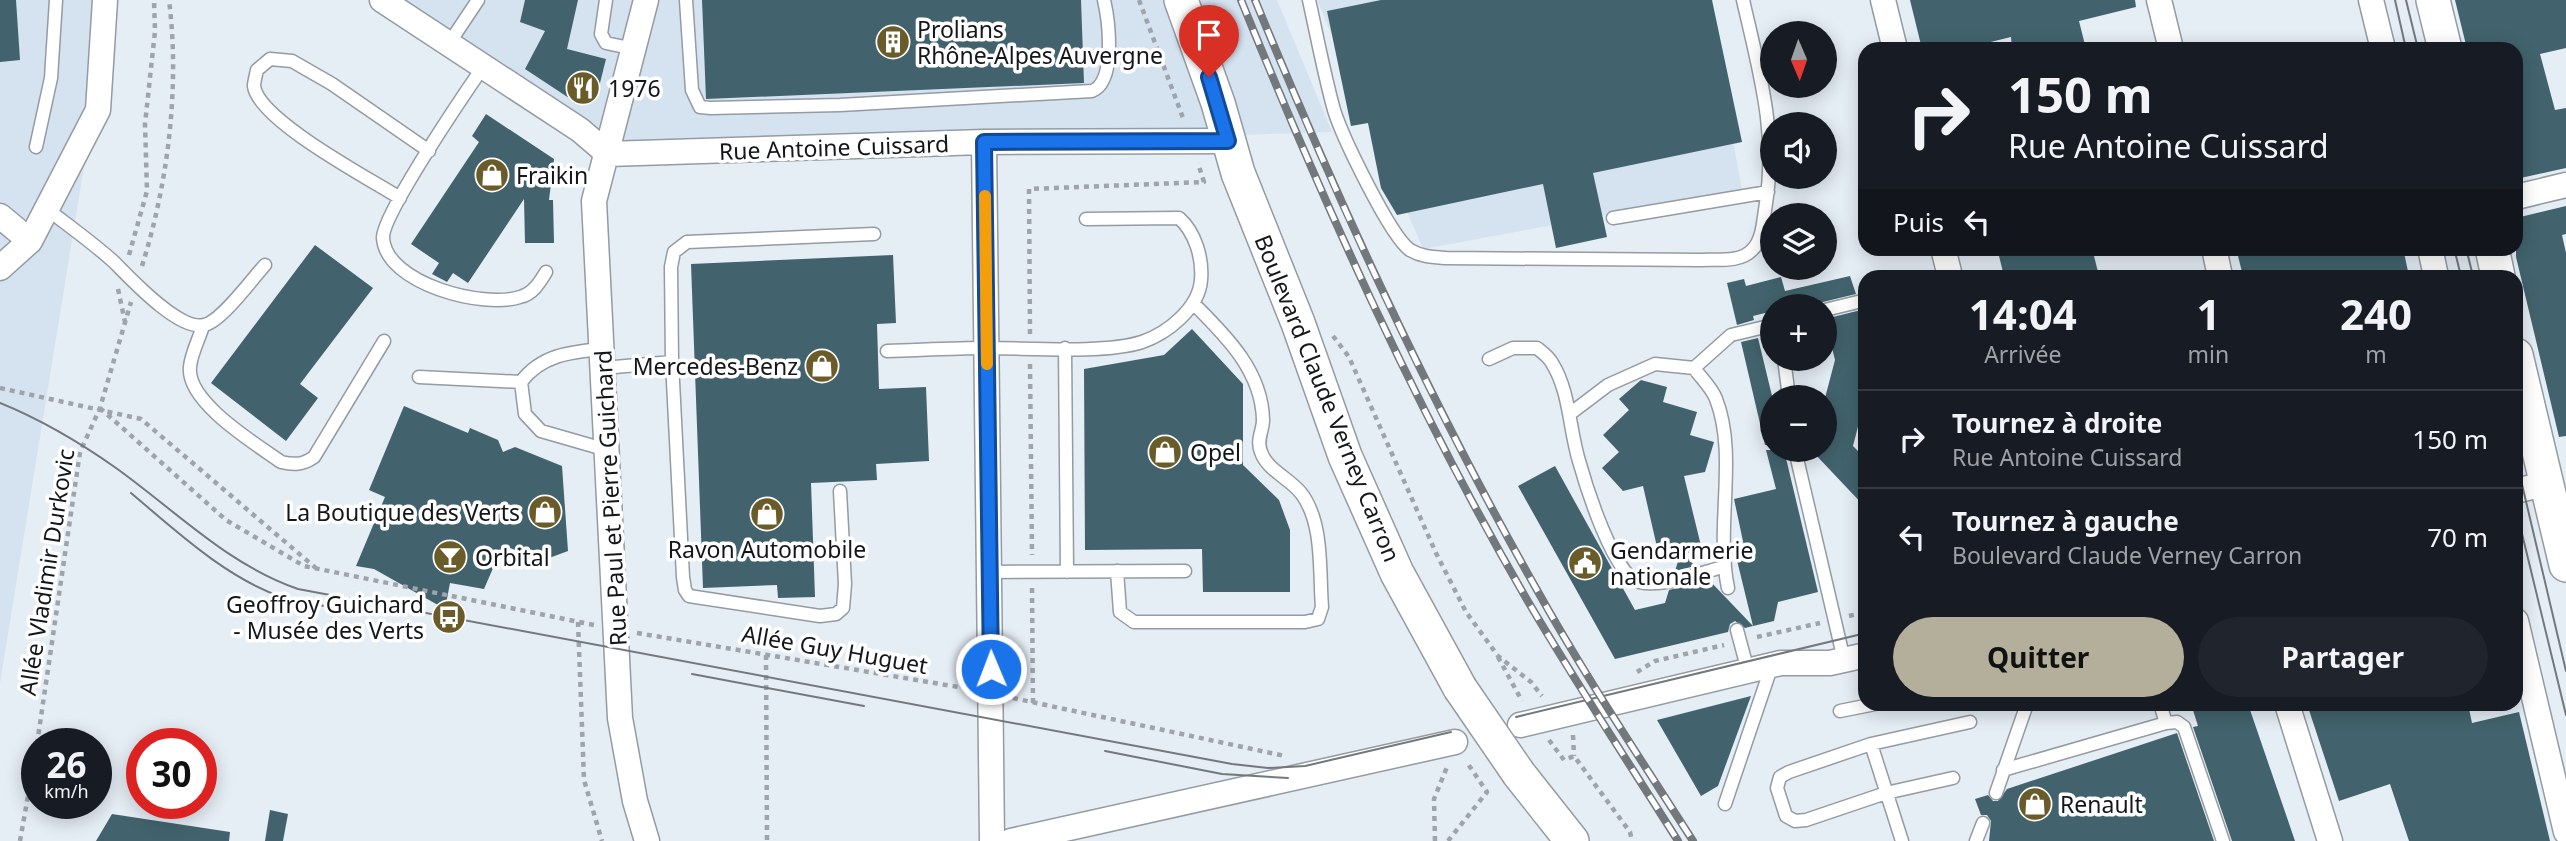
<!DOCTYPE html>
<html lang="fr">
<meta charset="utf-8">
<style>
:root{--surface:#171b24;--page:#20242c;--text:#f1f3f6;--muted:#9ea1a6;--line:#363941;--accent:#b4af9a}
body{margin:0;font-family:"Noto Sans",sans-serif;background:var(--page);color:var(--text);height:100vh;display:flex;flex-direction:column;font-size:26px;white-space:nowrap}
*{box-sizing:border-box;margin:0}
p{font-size:23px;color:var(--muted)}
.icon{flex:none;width:38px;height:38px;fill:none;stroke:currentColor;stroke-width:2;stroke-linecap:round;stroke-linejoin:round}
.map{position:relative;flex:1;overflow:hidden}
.side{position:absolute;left:1858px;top:270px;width:665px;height:441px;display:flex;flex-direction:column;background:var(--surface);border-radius:21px;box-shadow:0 4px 18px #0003}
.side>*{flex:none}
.top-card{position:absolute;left:1858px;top:42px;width:665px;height:214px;border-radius:21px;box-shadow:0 4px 18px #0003;background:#171b24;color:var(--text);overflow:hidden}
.needle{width:46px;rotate:178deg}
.fabs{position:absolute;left:1760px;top:21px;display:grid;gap:14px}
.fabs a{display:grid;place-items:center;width:77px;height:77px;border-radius:50%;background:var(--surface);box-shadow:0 4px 18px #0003;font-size:35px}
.speed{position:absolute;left:21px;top:728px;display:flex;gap:14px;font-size:35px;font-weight:700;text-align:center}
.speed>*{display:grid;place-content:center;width:91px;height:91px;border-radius:50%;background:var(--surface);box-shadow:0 4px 18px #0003;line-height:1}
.speed small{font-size:18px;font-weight:400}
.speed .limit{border:10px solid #d22;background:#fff;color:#111}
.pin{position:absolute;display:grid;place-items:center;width:60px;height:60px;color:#fff;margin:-72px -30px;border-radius:50% 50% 50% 0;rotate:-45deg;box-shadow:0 0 7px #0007}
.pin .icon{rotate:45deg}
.me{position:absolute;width:77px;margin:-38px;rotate:359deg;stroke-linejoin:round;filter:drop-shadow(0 0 5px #0008)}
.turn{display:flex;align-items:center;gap:24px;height:147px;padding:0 35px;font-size:32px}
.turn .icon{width:91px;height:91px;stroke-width:2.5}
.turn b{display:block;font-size:49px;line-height:60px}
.then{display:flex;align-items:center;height:66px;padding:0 35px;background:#0003;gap:14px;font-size:26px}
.eta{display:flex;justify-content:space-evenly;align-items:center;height:119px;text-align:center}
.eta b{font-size:42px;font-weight:700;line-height:49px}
.action{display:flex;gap:14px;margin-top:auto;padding:14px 35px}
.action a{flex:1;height:80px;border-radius:42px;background:var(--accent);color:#111;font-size:28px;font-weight:700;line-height:80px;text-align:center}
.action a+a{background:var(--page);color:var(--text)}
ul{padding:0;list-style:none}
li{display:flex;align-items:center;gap:21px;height:98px;padding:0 35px;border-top:2px solid var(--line)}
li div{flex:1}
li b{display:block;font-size:26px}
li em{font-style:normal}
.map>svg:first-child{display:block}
.built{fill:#d5e2f0}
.building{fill:#42636d}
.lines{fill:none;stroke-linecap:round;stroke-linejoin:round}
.lane-casing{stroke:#949ba2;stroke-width:15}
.street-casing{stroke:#949ba2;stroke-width:27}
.secondary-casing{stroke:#949ba2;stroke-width:36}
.path{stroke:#9ea4aa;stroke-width:4.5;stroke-dasharray:5 5;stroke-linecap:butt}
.lane{stroke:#fff;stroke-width:12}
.street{stroke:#fff;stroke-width:24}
.secondary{stroke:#fff;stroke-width:33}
.tram{stroke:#73787d;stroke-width:2}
.rail-casing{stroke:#73787d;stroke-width:8}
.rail{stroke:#fff;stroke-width:5;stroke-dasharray:16;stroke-linecap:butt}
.secondary-bridge-casing{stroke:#949ba2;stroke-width:36;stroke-linecap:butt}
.secondary-bridge{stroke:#fff;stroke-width:33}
.route-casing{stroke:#114b97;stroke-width:18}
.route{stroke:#1a73e8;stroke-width:12}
.slow{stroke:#f59e0b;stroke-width:12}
.labels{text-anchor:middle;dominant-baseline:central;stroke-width:7;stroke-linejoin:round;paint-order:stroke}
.poi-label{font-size:23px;fill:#141719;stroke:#fff;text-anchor:start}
.street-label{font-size:23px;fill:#141719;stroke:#fff}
</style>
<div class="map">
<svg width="2566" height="841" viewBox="0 0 2566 841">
<rect width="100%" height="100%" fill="#e5edf5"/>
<path class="built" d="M0,0H111L0,683Z
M379,0H1277L1332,132L605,156Z
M1317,0H1707L1742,190L1423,249Z"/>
<path class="building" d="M0,0H16L20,60L0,62Z
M525,0H578L567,49L606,59L600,83L591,100L580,102L569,98L525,69L545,31L520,22Z
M702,0H1081L1084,83L706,99Z
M1381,0H1712L1742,142L1593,173L1607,237L1556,248L1543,184L1397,215L1381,188L1368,123L1351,126L1327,11Z
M1910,0H2135L2136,7L2079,21L2086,49H2012L2011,37L1962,49H1922Z
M2455,0H2566V48L2540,54L2555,110L2566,108V168L2516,179V49H2467Z
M486,114L554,159L549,200H553L554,243H525L524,199L468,283L453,273L447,282L432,274L439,263L411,244L479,142L472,136Z
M2566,206V234L2562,235L2566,253V436L2559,437L2516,257V218Z
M315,245L373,288L300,384L318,398L286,441L211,383Z
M1997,248H2092L2099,276H2004Z
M2236,248H2403L2409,276H2243Z
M893,255L896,323L877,324L879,389L926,387L929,461L876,464L877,480L811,483L815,597L778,598L777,585L703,588L691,264Z
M1850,276L1856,294L1823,302L1817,306H1773V311L1753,316L1754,320L1737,325L1727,283L1744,279L1746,286L1781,277L1785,291Z
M1861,310L1866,327V416L1861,415L1853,446L1866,459V508L1814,453L1825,450V398L1835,360L1825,319Z
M1192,329L1243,384V465L1279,500L1290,530V592H1203L1202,549L1085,550L1084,369L1164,355Z
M1758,338L1773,400V445H1765L1741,342Z
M1641,380L1667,387L1663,402L1697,412L1690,435L1714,442L1705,472L1684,476L1702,550L1684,554L1695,566L1675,571L1680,555L1660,560L1643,486L1623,491L1602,468L1619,452L1603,435L1629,410L1619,399Z
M404,406L468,433L470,428L498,440L503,452L515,447L562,466L568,551L541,561L503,545L484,589L450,583L445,609L374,569L356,566L385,497L369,490Z
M1766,450H1784L1818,592L1778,602L1774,621L1753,626L1734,548L1744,546L1734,499L1776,489Z
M1555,466L1635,610L1665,603L1669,590L1709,580L1753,626L1745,628L1735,621L1730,624L1728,632L1615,659L1518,486Z
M1751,696L1718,786L1701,796L1657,720Z
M2191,704H2248L2295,841H2232L2193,727L2198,726Z
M2307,704H2468L2472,723L2519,712L2550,841H2409L2390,784L2339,801Z
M2177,733L2214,841H1989L1991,821L1987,815H1981L1975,799L1988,795L1993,801H1998L2007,789Z
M270,810L288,814L283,841H265Z
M112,814L230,832L229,841H96Z"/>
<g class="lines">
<g class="lane-casing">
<path id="lane" d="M606,0L601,34L606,43L634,49
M686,0L692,90L700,107L711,108L840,105L1092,91C1116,82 1109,22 1104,0
M1309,0C1317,36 1324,74 1334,110C1342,136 1390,236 1410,250C1422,257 1433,257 1446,258L1701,260C1717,259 1740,263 1752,250C1762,241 1763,223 1765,210C1778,133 1760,75 1743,0
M448,45L478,0
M483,67C465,93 382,215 383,238C386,284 484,309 520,297C533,294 540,282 546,272
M36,147L51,78L56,0
M400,198C370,179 258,120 254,86C254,82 256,75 257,70L270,59L292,61L332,84L429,151
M47,209C69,226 93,243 114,262C131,279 179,331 204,325C221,322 252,279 265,265
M1613,218L1768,192
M1825,310L1866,300
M203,326C199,339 191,354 190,367C186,402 256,444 281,462C294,465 303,465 314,457L384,341
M1065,348L1067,572
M602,349C570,352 541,355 521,382L525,414L541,431L607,450
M887,351C921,350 954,348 988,348C1029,348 1105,354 1142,342C1168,333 1199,308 1201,280C1203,258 1195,232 1179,218L1086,219
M1489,359L1513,348H1537C1542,352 1549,357 1552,363C1570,392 1569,428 1579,461C1586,486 1614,576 1639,582C1664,588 1699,573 1723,567
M1784,359L1789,397
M672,362L671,267L674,252L687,242L874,234
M603,368L672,362L683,577L685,590L689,596L820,616L836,614L843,608L845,584L840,491
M1694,368C1701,378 1712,388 1716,399C1738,455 1715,526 1728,588
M419,377L521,382
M1571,413L1608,385L1655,364L1694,368L1731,335L1773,325
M1795,450L1844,660
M1117,571L1120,612L1134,622H1305L1318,619L1322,607C1319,572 1324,523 1301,493C1289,478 1267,470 1261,452C1256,440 1263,431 1263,420C1262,371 1226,336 1194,304
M990,572L1185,571
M1737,630L1748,671
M1840,711L1875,704
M2166,723L2177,722L2184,727L2223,841
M1871,744L1902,841
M2003,770L2166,723L2160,704
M1953,778L1886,793L1806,820L1795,821L1786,816L1777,788L1780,777L1789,772L1871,744L1970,722
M1996,793L2027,704
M1725,804L1772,665
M1976,841L1983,823"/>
</g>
<g class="street-casing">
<path id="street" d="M382,0L580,130L608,154
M646,0L594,201L620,718L635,801L647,841
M1883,0L1895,49
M2159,0L2171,49
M2371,0L2383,49
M984,142L992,841
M608,154L984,142L1228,141
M2516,197L2566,185
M0,216L30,241
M1943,248L1950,276
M2214,248L2220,276
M2430,248L2436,276
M0,268L30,241L98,110L105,0
M2516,491L2547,483
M2516,621L2566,832
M2287,704L2330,841
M1520,725L1781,663H1830L1866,655
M1011,841L1455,742"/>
</g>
<g class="secondary-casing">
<path id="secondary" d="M1181,0L1218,103L1238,173L1298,323L1345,456L1397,573L1460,688
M2433,0L2445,49
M2492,248L2498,276
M2516,355L2566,565
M1519,774L1572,841"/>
</g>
<path class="path" d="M1139,0L1183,118
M129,255L147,191L145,124L155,31L154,0
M142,266C168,183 180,87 169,0
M118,289L125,322
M1030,334L1029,189L1204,182L1198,163
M1333,336L1349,357L1436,553L1466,612L1498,656L1531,682L1542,696
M1030,364L1032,555
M0,388L141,419L317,569
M100,408L226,520L304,566L594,625
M1032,588L1033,703
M1849,616L1866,612
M578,622L584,780L602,841
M637,633L970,689
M1757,637L1820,623
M766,655L767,841
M1498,657L1522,701
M1637,672L1655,661L1724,645
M1013,698L1285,756
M1573,735L1574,756
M1549,740L1564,760L1574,756L1630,832L1632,841
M37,744L80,452L100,408L131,302
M20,841L37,745
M1435,841L1434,799L1447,767
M1448,841L1487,792L1466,761"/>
<use href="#lane" class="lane"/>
<use href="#street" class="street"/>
<use href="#secondary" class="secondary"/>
<path class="tram" d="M2395,0L2406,49
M2406,0L2418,49
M2454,248L2461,276
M2466,248L2473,276
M0,403C42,420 79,442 116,468C176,511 228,565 298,589L1232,764L1268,768L1305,766L1451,732
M2516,459L2566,671
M131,493C175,530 226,578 282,597C311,606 343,608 373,613
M2516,509L2566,715
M692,674L864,706
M1516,717L1866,633
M1105,751L1222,774L1288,778"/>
<g class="rail-casing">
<path id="rail" d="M1241,0C1324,204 1415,407 1526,598C1574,680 1627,760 1678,841
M1255,0C1338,202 1429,400 1537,590C1585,676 1640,758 1693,841"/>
</g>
<use href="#rail" class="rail"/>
<g class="secondary-bridge-casing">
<path id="secondary-bridge" d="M1460,688L1519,774"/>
</g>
<use href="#secondary-bridge" class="secondary-bridge"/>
</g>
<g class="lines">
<g class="route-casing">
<path id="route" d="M991,669L984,142L1228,141L1209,77"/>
</g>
<use href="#route" class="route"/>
<path class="slow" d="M985,196L987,364"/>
</g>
<defs>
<g id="building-disc" transform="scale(1.75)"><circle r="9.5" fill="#6a5c29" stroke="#fff"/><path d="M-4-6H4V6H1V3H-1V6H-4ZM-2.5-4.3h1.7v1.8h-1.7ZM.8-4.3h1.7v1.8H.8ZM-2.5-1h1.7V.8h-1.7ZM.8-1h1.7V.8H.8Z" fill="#fff"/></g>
<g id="restaurant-disc" transform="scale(1.75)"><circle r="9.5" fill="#6a5c29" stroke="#fff"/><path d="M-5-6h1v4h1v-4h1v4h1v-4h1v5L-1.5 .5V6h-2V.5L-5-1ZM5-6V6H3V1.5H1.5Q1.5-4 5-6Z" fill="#fff"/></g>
<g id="shop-disc" transform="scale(1.75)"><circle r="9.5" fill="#6a5c29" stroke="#fff"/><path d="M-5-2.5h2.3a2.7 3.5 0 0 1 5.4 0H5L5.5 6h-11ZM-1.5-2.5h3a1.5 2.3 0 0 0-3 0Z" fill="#fff"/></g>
<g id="bar-disc" transform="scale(1.75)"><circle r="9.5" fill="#6a5c29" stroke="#fff"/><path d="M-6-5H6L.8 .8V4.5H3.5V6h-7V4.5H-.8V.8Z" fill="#fff"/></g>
<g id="civic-disc" transform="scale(1.75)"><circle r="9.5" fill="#6a5c29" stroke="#fff"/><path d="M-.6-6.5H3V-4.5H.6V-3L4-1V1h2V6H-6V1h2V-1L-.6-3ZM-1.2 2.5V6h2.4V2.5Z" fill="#fff"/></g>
<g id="bus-disc" transform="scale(1.75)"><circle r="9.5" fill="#6a5c29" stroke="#fff"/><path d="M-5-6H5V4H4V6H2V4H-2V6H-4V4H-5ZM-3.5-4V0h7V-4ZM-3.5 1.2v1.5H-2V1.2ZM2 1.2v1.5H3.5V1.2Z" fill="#fff"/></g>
</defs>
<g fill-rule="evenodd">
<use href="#building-disc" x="893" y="42"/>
<use href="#restaurant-disc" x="583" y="88"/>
<use href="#shop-disc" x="492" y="175"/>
<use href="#shop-disc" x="822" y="366"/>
<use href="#shop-disc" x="1165" y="452"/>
<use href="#shop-disc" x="545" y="512"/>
<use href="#shop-disc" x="767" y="514"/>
<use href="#bar-disc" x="450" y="557"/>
<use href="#civic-disc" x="1585" y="563"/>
<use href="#bus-disc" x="449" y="617"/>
<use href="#shop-disc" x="2035" y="804"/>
</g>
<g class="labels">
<g class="poi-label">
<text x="917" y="29">Prolians<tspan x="917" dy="26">Rhône-Alpes Auvergne</tspan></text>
<text x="608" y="88">1976</text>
<text x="516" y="175">Fraikin</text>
<text x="798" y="366" text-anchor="end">Mercedes-Benz</text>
<text x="1190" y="452">Opel</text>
<text x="520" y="512" text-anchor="end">La Boutique des Verts</text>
<text x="767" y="549" text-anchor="middle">Ravon Automobile</text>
<text x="1610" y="550">Gendarmerie<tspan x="1610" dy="26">nationale</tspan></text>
<text x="475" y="557">Orbital</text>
<text x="424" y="604" text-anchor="end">Geoffroy Guichard<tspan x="424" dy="26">- Musée des Verts</tspan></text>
<text x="2060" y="804">Renault</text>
</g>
<g class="street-label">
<text transform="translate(834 147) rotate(-2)">Rue Antoine Cuissard</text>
<text transform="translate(1328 398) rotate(68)">Boulevard Claude Verney Carron</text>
<text transform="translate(610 498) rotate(-93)">Rue Paul et Pierre Guichard</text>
<text transform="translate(46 572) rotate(-81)">Allée Vladimir Durkovic</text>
<text transform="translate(835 649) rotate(10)">Allée Guy Huguet</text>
</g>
</g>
</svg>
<div class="fabs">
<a><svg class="needle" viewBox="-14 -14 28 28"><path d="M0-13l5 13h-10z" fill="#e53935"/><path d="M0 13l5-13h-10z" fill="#9ea1a6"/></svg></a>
<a><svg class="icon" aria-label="sound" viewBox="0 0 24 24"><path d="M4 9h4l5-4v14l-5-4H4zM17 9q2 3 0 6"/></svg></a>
<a><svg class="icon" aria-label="layers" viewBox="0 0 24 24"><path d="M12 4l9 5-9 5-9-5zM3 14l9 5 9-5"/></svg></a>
<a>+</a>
<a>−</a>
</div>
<div class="speed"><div>26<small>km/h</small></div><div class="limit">30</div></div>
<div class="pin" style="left:1209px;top:77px;background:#d93025"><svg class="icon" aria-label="arrive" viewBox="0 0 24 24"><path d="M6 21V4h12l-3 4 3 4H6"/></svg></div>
<svg class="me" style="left:991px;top:669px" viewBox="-20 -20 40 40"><circle r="17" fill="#1a73e8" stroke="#fff" stroke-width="3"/><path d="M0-11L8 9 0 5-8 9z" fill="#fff"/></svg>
<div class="top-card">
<div class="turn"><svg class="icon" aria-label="right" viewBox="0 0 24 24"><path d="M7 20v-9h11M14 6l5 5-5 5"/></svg><div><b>150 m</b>Rue Antoine Cuissard</div></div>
<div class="then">Puis<svg class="icon" aria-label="left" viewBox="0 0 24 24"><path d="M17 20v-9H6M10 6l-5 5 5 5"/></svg></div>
</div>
<section class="side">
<div class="eta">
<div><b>14:04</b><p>Arrivée</p></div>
<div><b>1</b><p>min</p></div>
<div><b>240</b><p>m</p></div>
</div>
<ul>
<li><svg class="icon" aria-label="right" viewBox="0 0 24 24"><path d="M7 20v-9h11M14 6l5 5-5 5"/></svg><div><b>Tournez à droite</b><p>Rue Antoine Cuissard</p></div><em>150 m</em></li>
<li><svg class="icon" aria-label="left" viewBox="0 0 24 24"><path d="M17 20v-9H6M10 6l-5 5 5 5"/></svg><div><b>Tournez à gauche</b><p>Boulevard Claude Verney Carron</p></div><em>70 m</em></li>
</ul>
<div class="action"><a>Quitter</a><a>Partager</a></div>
</section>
</div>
